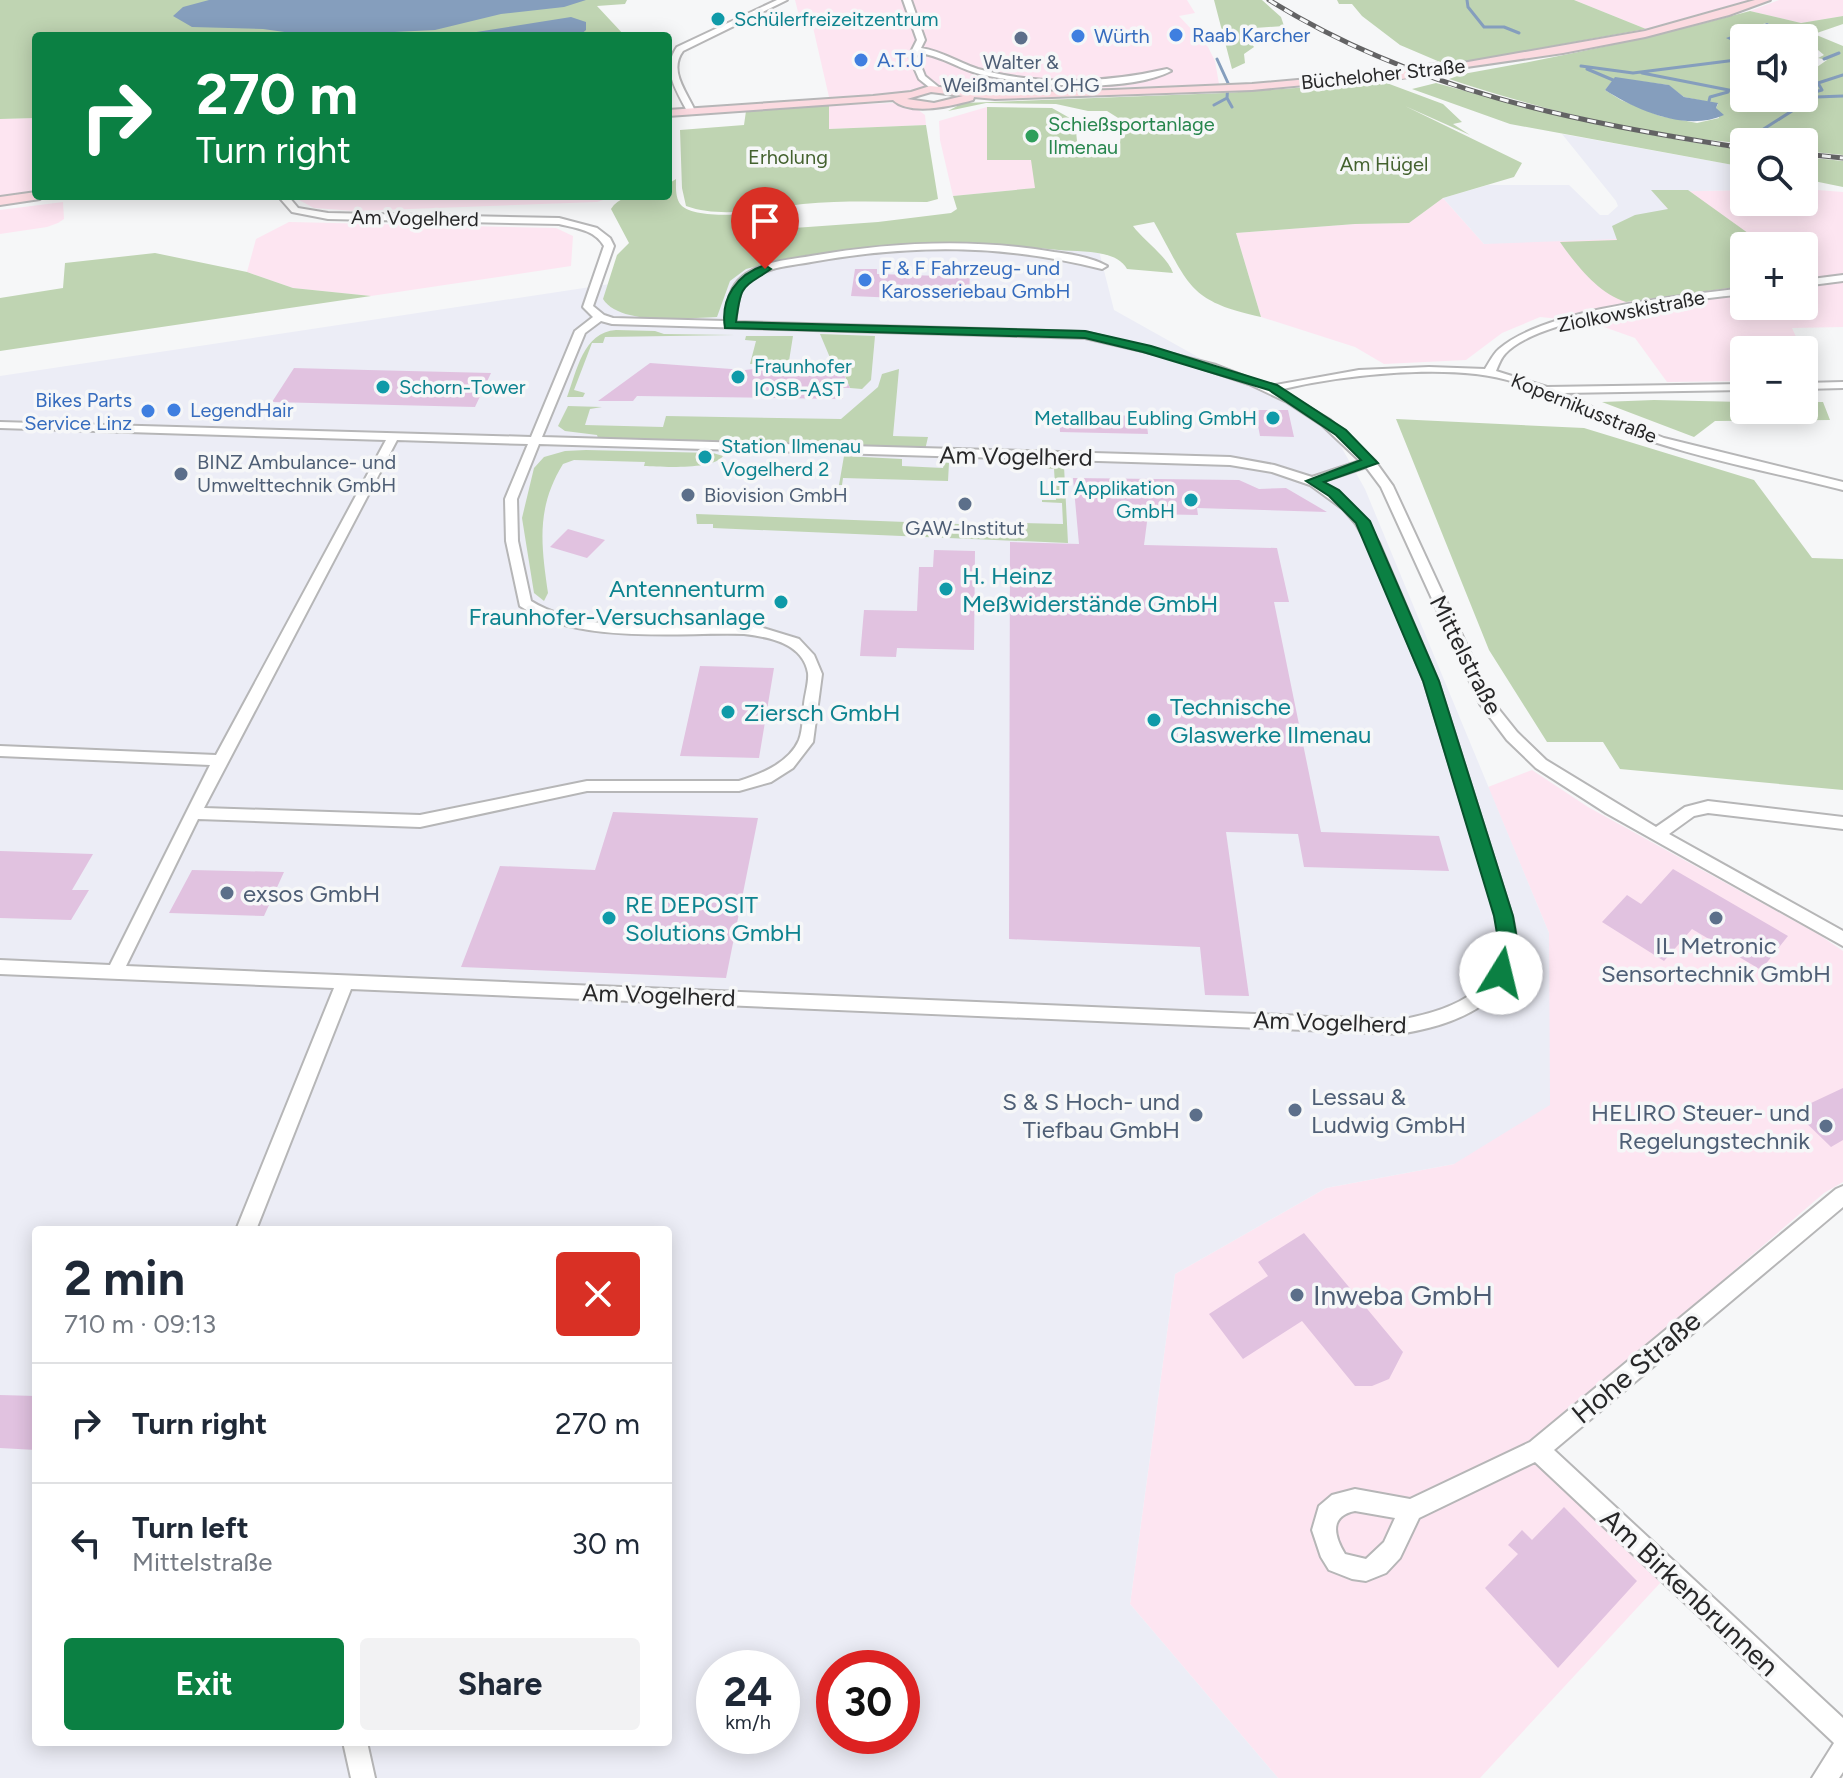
<!DOCTYPE html>
<meta charset="utf-8">
<style>
:root{--surface:#fff;--page:#f2f2f3;--text:#1f2937;--muted:#747a83;--line:#e0e1e3;--accent:#0b8043}
body{margin:0;font-family:Figtree,sans-serif;background:var(--page);color:var(--text);height:100vh;display:flex;flex-direction:column;font-size:30px;white-space:nowrap}
*{box-sizing:border-box;margin:0}
p{font-size:26px;color:var(--muted)}
.icon{flex:none;width:44px;height:44px;fill:none;stroke:currentColor;stroke-width:2;stroke-linecap:round;stroke-linejoin:round}
.map{position:relative;flex:1;overflow:hidden}
.panel{position:absolute;left:32px;top:1226px;width:640px;height:520px;display:flex;flex-direction:column;background:var(--surface);border-radius:8px;box-shadow:0 4px 20px #0003}
.panel>*{flex:none}
.top-card{position:absolute;left:32px;top:32px;width:640px;height:168px;border-radius:8px;box-shadow:0 4px 20px #0003;background:#0b8043;color:#fff;overflow:hidden}
.tools{position:absolute;left:1730px;top:24px;display:grid;gap:16px}
.tools a{display:grid;place-items:center;width:88px;height:88px;border-radius:8px;background:var(--surface);box-shadow:0 4px 20px #0003;font-size:40px}
.speed{position:absolute;left:696px;top:1650px;display:flex;gap:16px;font-size:40px;font-weight:700;text-align:center}
.speed>*{display:grid;place-content:center;width:104px;height:104px;border-radius:50%;background:var(--surface);box-shadow:0 4px 20px #0003;line-height:1}
.speed small{font-size:20px;font-weight:400}
.speed .limit{border:12px solid #d22;background:#fff;color:#111}
.pin{position:absolute;display:grid;place-items:center;width:68px;height:68px;color:#fff;margin:-82px -34px;border-radius:50% 50% 50% 0;rotate:-45deg;box-shadow:0 0 8px #0007}
.pin .icon{rotate:45deg}
.me{position:absolute;width:88px;margin:-44px;rotate:9deg;stroke-linejoin:round;filter:drop-shadow(0 0 6px #0008)}
.turn{display:flex;align-items:center;gap:28px;height:168px;padding:0 32px;font-size:36px}
.turn .icon{width:104px;height:104px;stroke-width:2.5}
.turn b{display:block;font-size:56px;line-height:68px}
.round{display:grid;place-items:center;flex:none;width:84px;height:84px;border-radius:8px;background:var(--page)}
.head{display:flex;align-items:center;justify-content:space-between;height:136px;padding:0 32px}
h1{font-size:48px;font-weight:700;line-height:60px}
.cta{display:flex;gap:16px;margin-top:auto;padding:16px 32px}
.cta a{flex:1;height:92px;border-radius:8px;background:var(--accent);color:#fff;font-size:32px;font-weight:700;line-height:92px;text-align:center}
.cta a+a{background:var(--page);color:var(--text)}
ul{padding:0;list-style:none}
li{display:flex;align-items:center;gap:24px;height:120px;padding:0 32px;border-top:2px solid var(--line)}
li div{flex:1}
li b{display:block;font-size:30px}
li em{font-style:normal}
.map>svg:first-child{display:block}
.commercial{fill:#fde5f1;fill-rule:evenodd}
.built{fill:#ecedf6;fill-rule:evenodd}
.green{fill:#bfd4b2;fill-rule:evenodd}
.water{fill:#859ebd}
.lines{fill:none;stroke-linecap:round;stroke-linejoin:round}
.stream{stroke:#859ebd;stroke-width:3}
.building{fill:#e1c2e0}
.minor-casing{stroke:#b6b6b7;stroke-width:4}
.secondary-casing{stroke:#b6b6b7;stroke-width:4}
.minor{fill:#fff;fill-rule:evenodd}
.secondary{fill:#fbdae0;fill-rule:evenodd}
.rail-casing{stroke:#636364;stroke-width:5}
.rail{stroke:#f6f7f8;stroke-width:3;stroke-dasharray:9;stroke-linecap:butt}
.secondary-bridge-casing{stroke:#b6b6b7;stroke-width:13;stroke-linecap:butt}
.secondary-bridge{stroke:#fbdae0;stroke-width:11}
.route{fill:#0b8043;stroke:#07532c;stroke-width:2}
.culture-dot{fill:#0f9aa8;stroke:#f6f7f8;stroke-width:3}
.shop-dot{fill:#3f7fe0;stroke:#f6f7f8;stroke-width:3}
.service-dot{fill:#5c6f8a;stroke:#f6f7f8;stroke-width:3}
.leisure-dot{fill:#2e9e5b;stroke:#f6f7f8;stroke-width:3}
.labels{text-anchor:middle;dominant-baseline:central;stroke-width:7;stroke-linejoin:round;paint-order:stroke}
.far-culture-label{font-size:20px;fill:#0d838f;stroke:#f6f7f8;text-anchor:start}
.far-shop-label{font-size:20px;fill:#366cbe;stroke:#f6f7f8;text-anchor:start}
.far-service-label{font-size:20px;fill:#4e5e75;stroke:#f6f7f8}
.far-street-label{font-size:20px;fill:#272728;stroke:#f6f7f8}
.far-leisure-label{font-size:20px;fill:#27864d;stroke:#f6f7f8;text-anchor:start}
.far-park-label{font-size:20px;fill:#44622f;stroke:#f6f7f8}
.street-label{font-size:24px;fill:#272728;stroke:#f6f7f8}
.culture-label{font-size:24px;fill:#0d838f;stroke:#f6f7f8;text-anchor:start}
.service-label{font-size:24px;fill:#4e5e75;stroke:#f6f7f8;text-anchor:start}
.near-service-label{font-size:28px;fill:#4e5e75;stroke:#f6f7f8;text-anchor:start}
.near-street-label{font-size:28px;fill:#272728;stroke:#f6f7f8}
</style>
<div class="map">
<svg width="1843" height="1778" viewBox="0 0 1843 1778">
<rect width="100%" height="100%" fill="#f6f7f8"/>
<path class="commercial" d="M795,0H1187L1195,13L1179,16L1208,47L1215,61L1219,84L987,92L923,87L896,93L829,97L812,23L801,24Z
M1574,0H1749L1646,29Z
M1779,0H1843V16L1801,23L1750,11Z
M894,103L917,109L925,115L926,125L828,129L829,105Z
M987,107V159L1032,160L1036,188L953,196L940,140L939,121Z
M36,118V192L0,197V119Z
M1804,189L1843,192V327L1792,328L1802,350H1744V381L1667,382L1635,338L1590,322L1540,317L1502,333L1466,360L1384,364L1355,347L1261,317L1236,233L1355,224L1409,223L1443,198L1484,244L1615,228L1668,210L1654,192L1744,190V202H1804ZM1744,246H1804V306H1744Z
M299,196H616L597,202L356,211L314,208L299,200Z
M63,202L64,219L58,223L47,227L0,234V210Z
M289,222L556,228L573,236L571,266L371,296L293,288L247,272L256,239Z
M1532,770L1588,807L1818,934L1843,951V1182L1824,1193L1680,1317L1520,1448L1661,1582L1480,1778H1278L1130,1604L1175,1274L1326,1188L1454,1164L1549,933L1488,787Z"/>
<path class="built" d="M1562,134L1744,167V190L1655,192L1668,210L1615,228L1617,239L1484,244L1443,198L1488,185H1569L1600,215H1608L1618,206L1616,201Z
M915,238L1097,243L1114,310L1248,385L1297,406L1335,436L1365,489L1549,933L1550,1105L1454,1164L1326,1188L1175,1274L1130,1604L1278,1778H0V376ZM36,1230H668V1742H36ZM714,1668H782V1736H714ZM834,1668H902V1736H834Z"/>
<path class="green" d="M0,0H627L625,4L597,6L625,36H36V118L0,119Z
M1214,0H1262L1281,17L1284,26L1241,29L1254,47L1244,54L1245,63L1232,69Z
M1337,0H1574L1646,29L1447,65L1400,45L1362,16L1352,4H1339Z
M1750,11L1801,23L1843,16V24L1814,34L1843,46V155L1804,151V142C1783,142 1756,145 1738,143C1641,134 1542,110 1449,79L1463,74C1561,57 1655,37 1750,11ZM1767,23L1804,38L1824,55L1818,58L1827,60L1817,67L1804,66V98H1744V47L1735,44L1747,28ZM1615,78L1668,85L1684,97L1718,104L1716,108L1719,118L1697,123L1660,116L1621,100L1605,90Z
M1384,82L1443,104L1462,122L1453,124L1470,135L1405,106L1522,163L1514,177L1443,198L1409,223L1355,224L1236,233L1261,317C1187,301 1189,284 1154,222L1133,226C1144,241 1168,257 1173,273L1127,269C1116,249 1080,252 1059,250C954,239 849,242 746,269L730,281L717,317C688,318 620,326 603,299L617,255L629,243L611,209C622,191 649,196 668,196V184L676,179C676,187 675,198 681,205C694,219 746,214 766,214V230L878,222L951,213L957,209L953,196L1035,188L1031,160H987V107L1052,108L1075,121L1078,151L1115,149V143H1120L1121,135L1125,134L1123,121L1107,111H1088L1056,104L986,103L948,111L963,103L1224,93Z
M1436,83C1537,111 1639,136 1744,150V167L1510,124L1412,89Z
M829,105V129L926,125L938,199L927,202C886,202 844,200 803,204C766,208 723,219 686,206L682,188L680,130L744,125L746,111Z
M1804,157L1843,161V187L1804,179Z
M1651,190H1688L1766,246H1744V286L1626,302C1599,294 1576,265 1560,242L1617,240L1612,226L1635,215L1668,209Z
M155,253L247,272L293,288L371,296L0,351V298L63,288L65,263Z
M616,330L655,331L664,334L735,335L605,337L603,343H592L574,390L585,393L583,397H567C577,371 583,332 616,330Z
M820,334L875,336L871,380L862,389L850,388L838,359L831,360Z
M746,336H793L789,361L750,364L756,341L745,340Z
M899,369L893,436L928,437L925,450L844,444L598,438L597,435L565,431L558,426L568,406L602,407L590,409L585,425L663,427L666,416L841,419L878,387L882,374Z
M1654,400L1744,402V410H1804V402H1823L1830,420L1715,421L1694,437L1602,402Z
M1396,419L1584,428L1754,480L1812,558L1843,559V790L1620,769L1603,742H1547L1489,650Z
M586,450L713,453L723,456C714,470 662,467 644,466L645,462L574,460L563,464C536,508 541,544 548,593L544,601L534,593L522,518L534,468L544,457L565,451Z
M844,456L902,459V466L943,468L944,462L949,463L948,481L843,478L842,485H839Z
M1046,465L1064,466L1068,543L713,528V524H697L696,514L1011,526L1022,523L1063,524L1062,503L1042,502V500H1056L1054,469L1045,468Z"/>
<path class="water" d="M209,0H586L564,7L501,14L435,30L313,36L263,29L192,27L173,16L183,7Z
M571,17L586,22V30L579,36H451Z
M1767,23L1802,38H1744V47L1726,38Z
M1615,77L1669,85L1684,97L1718,103L1716,108L1724,115C1687,132 1638,111 1605,90Z"/>
<g class="lines">
<path class="stream" d="M1467,0L1468,7L1484,27H1504L1519,33
M1217,59L1228,83L1227,98L1232,107
M1824,59L1839,53
M1581,66L1633,73L1744,59
M1587,69L1613,80
M1642,73L1744,93
M1804,95L1822,90L1818,83L1843,75
M1789,98L1843,96
M1709,101L1710,97L1728,92
M1214,105L1227,98
M1749,142L1748,139L1806,102L1804,99"/>
</g>
<path class="building" d="M943,268H970L969,301L851,296L855,269H877V274L942,276Z
M837,359L850,388H839L843,399L637,396L633,401H598L650,363L745,370Z
M294,368L368,370L491,373L475,407L272,402Z
M1255,410H1288L1294,437L1260,436Z
M1059,414L1146,416L1148,434L1060,432Z
M1073,478L1239,480L1259,489L1286,488L1327,512L1197,508L1198,515L1148,514L1144,545L1277,548L1289,602H1274L1321,832L1439,836L1449,871L1304,867L1298,834L1226,832L1249,996L1205,995L1200,947L1009,939L1010,542L1079,544Z
M568,529L605,540L587,558L550,547Z
M934,550L975,551L974,650L897,648L896,657L860,656L864,610L917,611L919,567H933Z
M700,666L774,668L759,758L680,756Z
M613,812L758,818L726,978L461,967L500,866L595,870Z
M0,851L93,854L72,890H89L71,920L0,918Z
M1673,869L1788,936L1761,970L1692,929L1664,961L1602,922L1627,895L1641,904Z
M192,870L284,872L264,916L169,913Z
M1843,1088V1140L1831,1147L1794,1111Z
M1304,1233L1403,1352L1389,1379L1372,1386H1355L1302,1321L1243,1359L1209,1314L1268,1276L1258,1262Z
M0,1395L36,1396V1450L0,1448Z
M1564,1507L1637,1581L1558,1668L1485,1588L1518,1554L1508,1545L1522,1530L1532,1540Z"/>
<g class="lines">
<g class="minor-casing">
<path id="minor" d="M777,0H787L683,51C668,71 687,92 695,111L688,113C677,91 661,70 677,47Z
M903,0H911L925,40L921,48C942,51 959,63 978,69C1039,86 1106,83 1167,69L1171,71C1126,94 1025,86 976,73C956,67 939,55 919,53L917,56L925,76L941,89L934,91L919,79L909,56L917,40Z
M278,196H288L298,208L328,213L559,218L597,228L610,238L614,246L593,306L604,315L613,318L725,321C728,305 728,288 742,277C760,261 789,260 811,256C892,242 973,238 1054,252C1071,254 1093,258 1107,266L1102,269C1002,244 912,244 811,262C790,266 764,267 748,282C737,292 738,308 735,322L1085,332L1216,365L1270,386L1359,370L1429,367L1485,369C1489,363 1493,354 1499,349C1547,308 1681,296 1744,288V294C1691,300 1539,316 1505,354C1501,358 1498,366 1496,371L1547,387L1744,384V390L1562,393L1626,423L1664,438L1843,482V490C1780,474 1716,462 1654,442C1606,426 1563,398 1514,382C1453,362 1341,375 1279,390L1330,420L1375,461L1393,486L1493,702L1517,732L1546,760L1656,827L1685,807L1708,801L1843,817V829L1708,813L1694,816L1669,834L1843,931V946L1606,813L1536,768L1507,740L1480,704L1381,487L1366,467L1321,482L1351,504L1379,543L1438,681L1512,916C1514,924 1516,933 1516,941C1518,1004 1448,1027 1398,1034L351,989L256,1230H236L334,988L0,974V960L110,965L210,765L0,756V746L216,755L386,440L0,428V422L531,437L575,331L593,317L583,307L604,246C595,230 576,228 559,224L328,219L292,212ZM601,321L612,324L1085,338L1168,357L1249,384L1287,402L1322,425L1360,461L1312,477L1274,465L1230,457L542,437L585,333ZM397,440L528,444L505,499L506,541L520,606C581,645 674,632 744,634C769,637 803,643 808,673C809,682 805,694 804,704C803,714 803,730 799,740C789,763 761,774 739,781H587L420,815L204,808ZM539,444L1230,465L1272,472L1310,485L1343,509L1356,524L1367,543L1424,681L1496,916C1497,924 1500,933 1500,941C1500,995 1441,1013 1398,1020L126,966L198,819L420,827L587,791H739L771,782L793,768L813,742L822,674L814,655L799,639L763,628L744,626C679,623 587,636 531,601L518,541L517,499Z
M1843,275V281L1804,286V280Z
M1843,382V388L1804,389V383Z
M1843,1186V1207L1554,1450L1843,1718V1772L1839,1778H1812L1834,1743L1535,1462L1419,1518L1400,1558L1386,1573L1366,1581L1352,1579L1329,1570L1321,1557L1312,1530L1319,1506L1332,1495L1355,1489L1410,1499L1530,1442L1836,1189ZM1355,1511L1395,1518L1384,1542L1366,1559L1345,1554C1334,1536 1329,1516 1355,1511Z
M343,1742H367L375,1778H351Z"/>
</g>
<g class="secondary-casing">
<path id="secondary" d="M1755,0H1770L1729,15L1645,37L1563,53L1439,71L1434,68L1645,31Z
M1397,71L1402,74L1401,76L1252,90L995,99L974,97L973,100C952,106 910,116 893,100L668,116V110L873,96L911,92L930,86L995,93L1112,90L1252,84ZM931,92L963,96L934,103L907,99Z
M36,192V196H42L40,199L0,205V197Z"/>
</g>
<use href="#minor" class="minor"/>
<use href="#secondary" class="secondary"/>
<g class="rail-casing">
<path id="rail" d="M1269,0C1415,91 1576,122 1744,148
M1804,154L1843,158"/>
</g>
<use href="#rail" class="rail"/>
<g class="secondary-bridge-casing">
<path id="secondary-bridge" d="M1397,74L1439,68"/>
</g>
<use href="#secondary-bridge" class="secondary-bridge"/>
</g>
<path class="route" d="M765,265L771,269C742,289 741,283 736,322L1085,331L1151,346L1277,385L1346,430L1378,463L1324,482L1339,490L1370,521L1439,681L1513,916L1518,945L1507,978H1494L1491,973L1499,945L1494,916L1423,681L1356,523L1329,496L1306,481L1361,460L1336,435L1269,390L1143,352L1085,338L725,328C720,298 737,274 765,265Z"/>
<g class="culture-dot">
<circle cx="718" cy="19" r="8"/>
<circle cx="738" cy="377" r="8"/>
<circle cx="383" cy="387" r="8"/>
<circle cx="1273" cy="418" r="8"/>
<circle cx="705" cy="457" r="8"/>
<circle cx="1191" cy="500" r="8"/>
<circle cx="946" cy="589" r="8"/>
<circle cx="781" cy="602" r="8"/>
<circle cx="728" cy="712" r="8"/>
<circle cx="1154" cy="720" r="8"/>
<circle cx="609" cy="918" r="8"/>
</g>
<g class="shop-dot">
<circle cx="1176" cy="35" r="8"/>
<circle cx="1078" cy="36" r="8"/>
<circle cx="861" cy="60" r="8"/>
<circle cx="865" cy="280" r="8"/>
<circle cx="174" cy="410" r="8"/>
<circle cx="148" cy="411" r="8"/>
</g>
<g class="service-dot">
<circle cx="1021" cy="38" r="8"/>
<circle cx="181" cy="474" r="8"/>
<circle cx="688" cy="495" r="8"/>
<circle cx="965" cy="504" r="8"/>
<circle cx="227" cy="893" r="8"/>
<circle cx="1716" cy="918" r="8"/>
<circle cx="1295" cy="1110" r="8"/>
<circle cx="1196" cy="1115" r="8"/>
<circle cx="1826" cy="1126" r="8"/>
<circle cx="1297" cy="1295" r="8"/>
</g>
<circle class="leisure-dot" cx="1032" cy="136" r="8"/>
<g class="labels">
<g class="far-culture-label">
<text x="734" y="19">Schülerfreizeitzentrum</text>
<text x="754" y="366">Fraunhofer<tspan x="754" dy="23">IOSB-AST</tspan></text>
<text x="399" y="387">Schorn-Tower</text>
<text x="1257" y="418" text-anchor="end">Metallbau Eubling GmbH</text>
<text x="721" y="446">Station Ilmenau<tspan x="721" dy="23">Vogelherd 2</tspan></text>
<text x="1175" y="488" text-anchor="end">LLT Applikation<tspan x="1175" dy="23">GmbH</tspan></text>
</g>
<g class="far-shop-label">
<text x="1192" y="35">Raab Karcher</text>
<text x="1094" y="36">Würth</text>
<text x="877" y="60">A.T.U</text>
<text x="881" y="268">F &amp; F Fahrzeug- und<tspan x="881" dy="23">Karosseriebau GmbH</tspan></text>
<text x="132" y="400" text-anchor="end">Bikes Parts<tspan x="132" dy="23">Service Linz</tspan></text>
<text x="190" y="410">LegendHair</text>
</g>
<g class="far-service-label">
<text x="1021" y="62">Walter &amp;<tspan x="1021" dy="23">Weißmantel OHG</tspan></text>
<text x="197" y="462" text-anchor="start">BINZ Ambulance- und<tspan x="197" dy="23">Umwelttechnik GmbH</tspan></text>
<text x="704" y="495" text-anchor="start">Biovision GmbH</text>
<text x="965" y="528">GAW-Institut</text>
</g>
<g class="far-street-label">
<text transform="translate(1383 74) rotate(-6)">Bücheloher Straße</text>
<text transform="translate(415 218) rotate(1)">Am Vogelherd</text>
<text transform="translate(1631 311) rotate(-11)">Ziolkowskistraße</text>
<text transform="translate(1584 408) rotate(22)">Kopernikusstraße</text>
</g>
<g class="far-leisure-label">
<text x="1048" y="124">Schießsportanlage<tspan x="1048" dy="23">Ilmenau</tspan></text>
</g>
<g class="far-park-label">
<text x="788" y="157">Erholung</text>
<text x="1384" y="164">Am Hügel</text>
</g>
<g class="street-label">
<text transform="translate(1016 456) rotate(1)">Am Vogelherd</text>
<text transform="translate(1466 655) rotate(63)">Mittelstraße</text>
<text transform="translate(659 995) rotate(2)">Am Vogelherd</text>
<text transform="translate(1330 1022) rotate(2)">Am Vogelherd</text>
</g>
<g class="culture-label">
<text x="962" y="575">H. Heinz<tspan x="962" dy="28">Meßwiderstände GmbH</tspan></text>
<text x="765" y="588" text-anchor="end">Antennenturm<tspan x="765" dy="28">Fraunhofer-Versuchsanlage</tspan></text>
<text x="1170" y="706">Technische<tspan x="1170" dy="28">Glaswerke Ilmenau</tspan></text>
<text x="744" y="712">Ziersch GmbH</text>
<text x="625" y="904">RE DEPOSIT<tspan x="625" dy="28">Solutions GmbH</tspan></text>
</g>
<g class="service-label">
<text x="243" y="893">exsos GmbH</text>
<text x="1716" y="945" text-anchor="middle">IL Metronic<tspan x="1716" dy="28">Sensortechnik GmbH</tspan></text>
<text x="1311" y="1096">Lessau &amp;<tspan x="1311" dy="28">Ludwig GmbH</tspan></text>
<text x="1180" y="1101" text-anchor="end">S &amp; S Hoch- und<tspan x="1180" dy="28">Tiefbau GmbH</tspan></text>
<text x="1810" y="1112" text-anchor="end">HELIRO Steuer- und<tspan x="1810" dy="28">Regelungstechnik</tspan></text>
</g>
<g class="near-service-label">
<text x="1313" y="1295">Inweba GmbH</text>
</g>
<g class="near-street-label">
<text transform="translate(1636 1367) rotate(-40)">Hohe Straße</text>
<text transform="translate(1690 1592) rotate(43)">Am Birkenbrunnen</text>
</g>
</g>
</svg>
<div class="tools">
<a><svg class="icon" aria-label="sound" viewBox="0 0 24 24"><path d="M4 9h4l5-4v14l-5-4H4zM17 9q2 3 0 6"/></svg></a>
<a><svg class="icon" aria-label="search" viewBox="0 0 24 24"><circle cx="10" cy="10" r="6"/><path d="M15 15l6 6"/></svg></a>
<a>+</a>
<a>−</a>
</div>
<div class="speed"><div>24<small>km/h</small></div><div class="limit">30</div></div>
<div class="pin" style="left:765px;top:269px;background:#d93025"><svg class="icon" aria-label="arrive" viewBox="0 0 24 24"><path d="M6 21V4h12l-3 4 3 4H6"/></svg></div>
<svg class="me" style="left:1501px;top:973px" viewBox="-20 -20 40 40"><circle r="19" fill="#fff"/><path d="M0-13L10 11 0 6-10 11z" fill="#0b8043"/></svg>
<div class="top-card">
<div class="turn"><svg class="icon" aria-label="right" viewBox="0 0 24 24"><path d="M7 20v-9h11M14 6l5 5-5 5"/></svg><div><b>270 m</b>Turn right</div></div>
</div>
<section class="panel">
<div class="head"><div><h1>2 min</h1><p>710 m · 09:13</p></div><a class="round" style="background:#d93025;color:#fff"><svg class="icon" aria-label="close" viewBox="0 0 24 24"><path d="M6 6l12 12M18 6L6 18"/></svg></a></div>
<ul>
<li><svg class="icon" aria-label="right" viewBox="0 0 24 24"><path d="M7 20v-9h11M14 6l5 5-5 5"/></svg><div><b>Turn right</b></div><em>270 m</em></li>
<li><svg class="icon" aria-label="left" viewBox="0 0 24 24"><path d="M17 20v-9H6M10 6l-5 5 5 5"/></svg><div><b>Turn left</b><p>Mittelstraße</p></div><em>30 m</em></li>
</ul>
<div class="cta"><a>Exit</a><a>Share</a></div>
</section>
</div>
